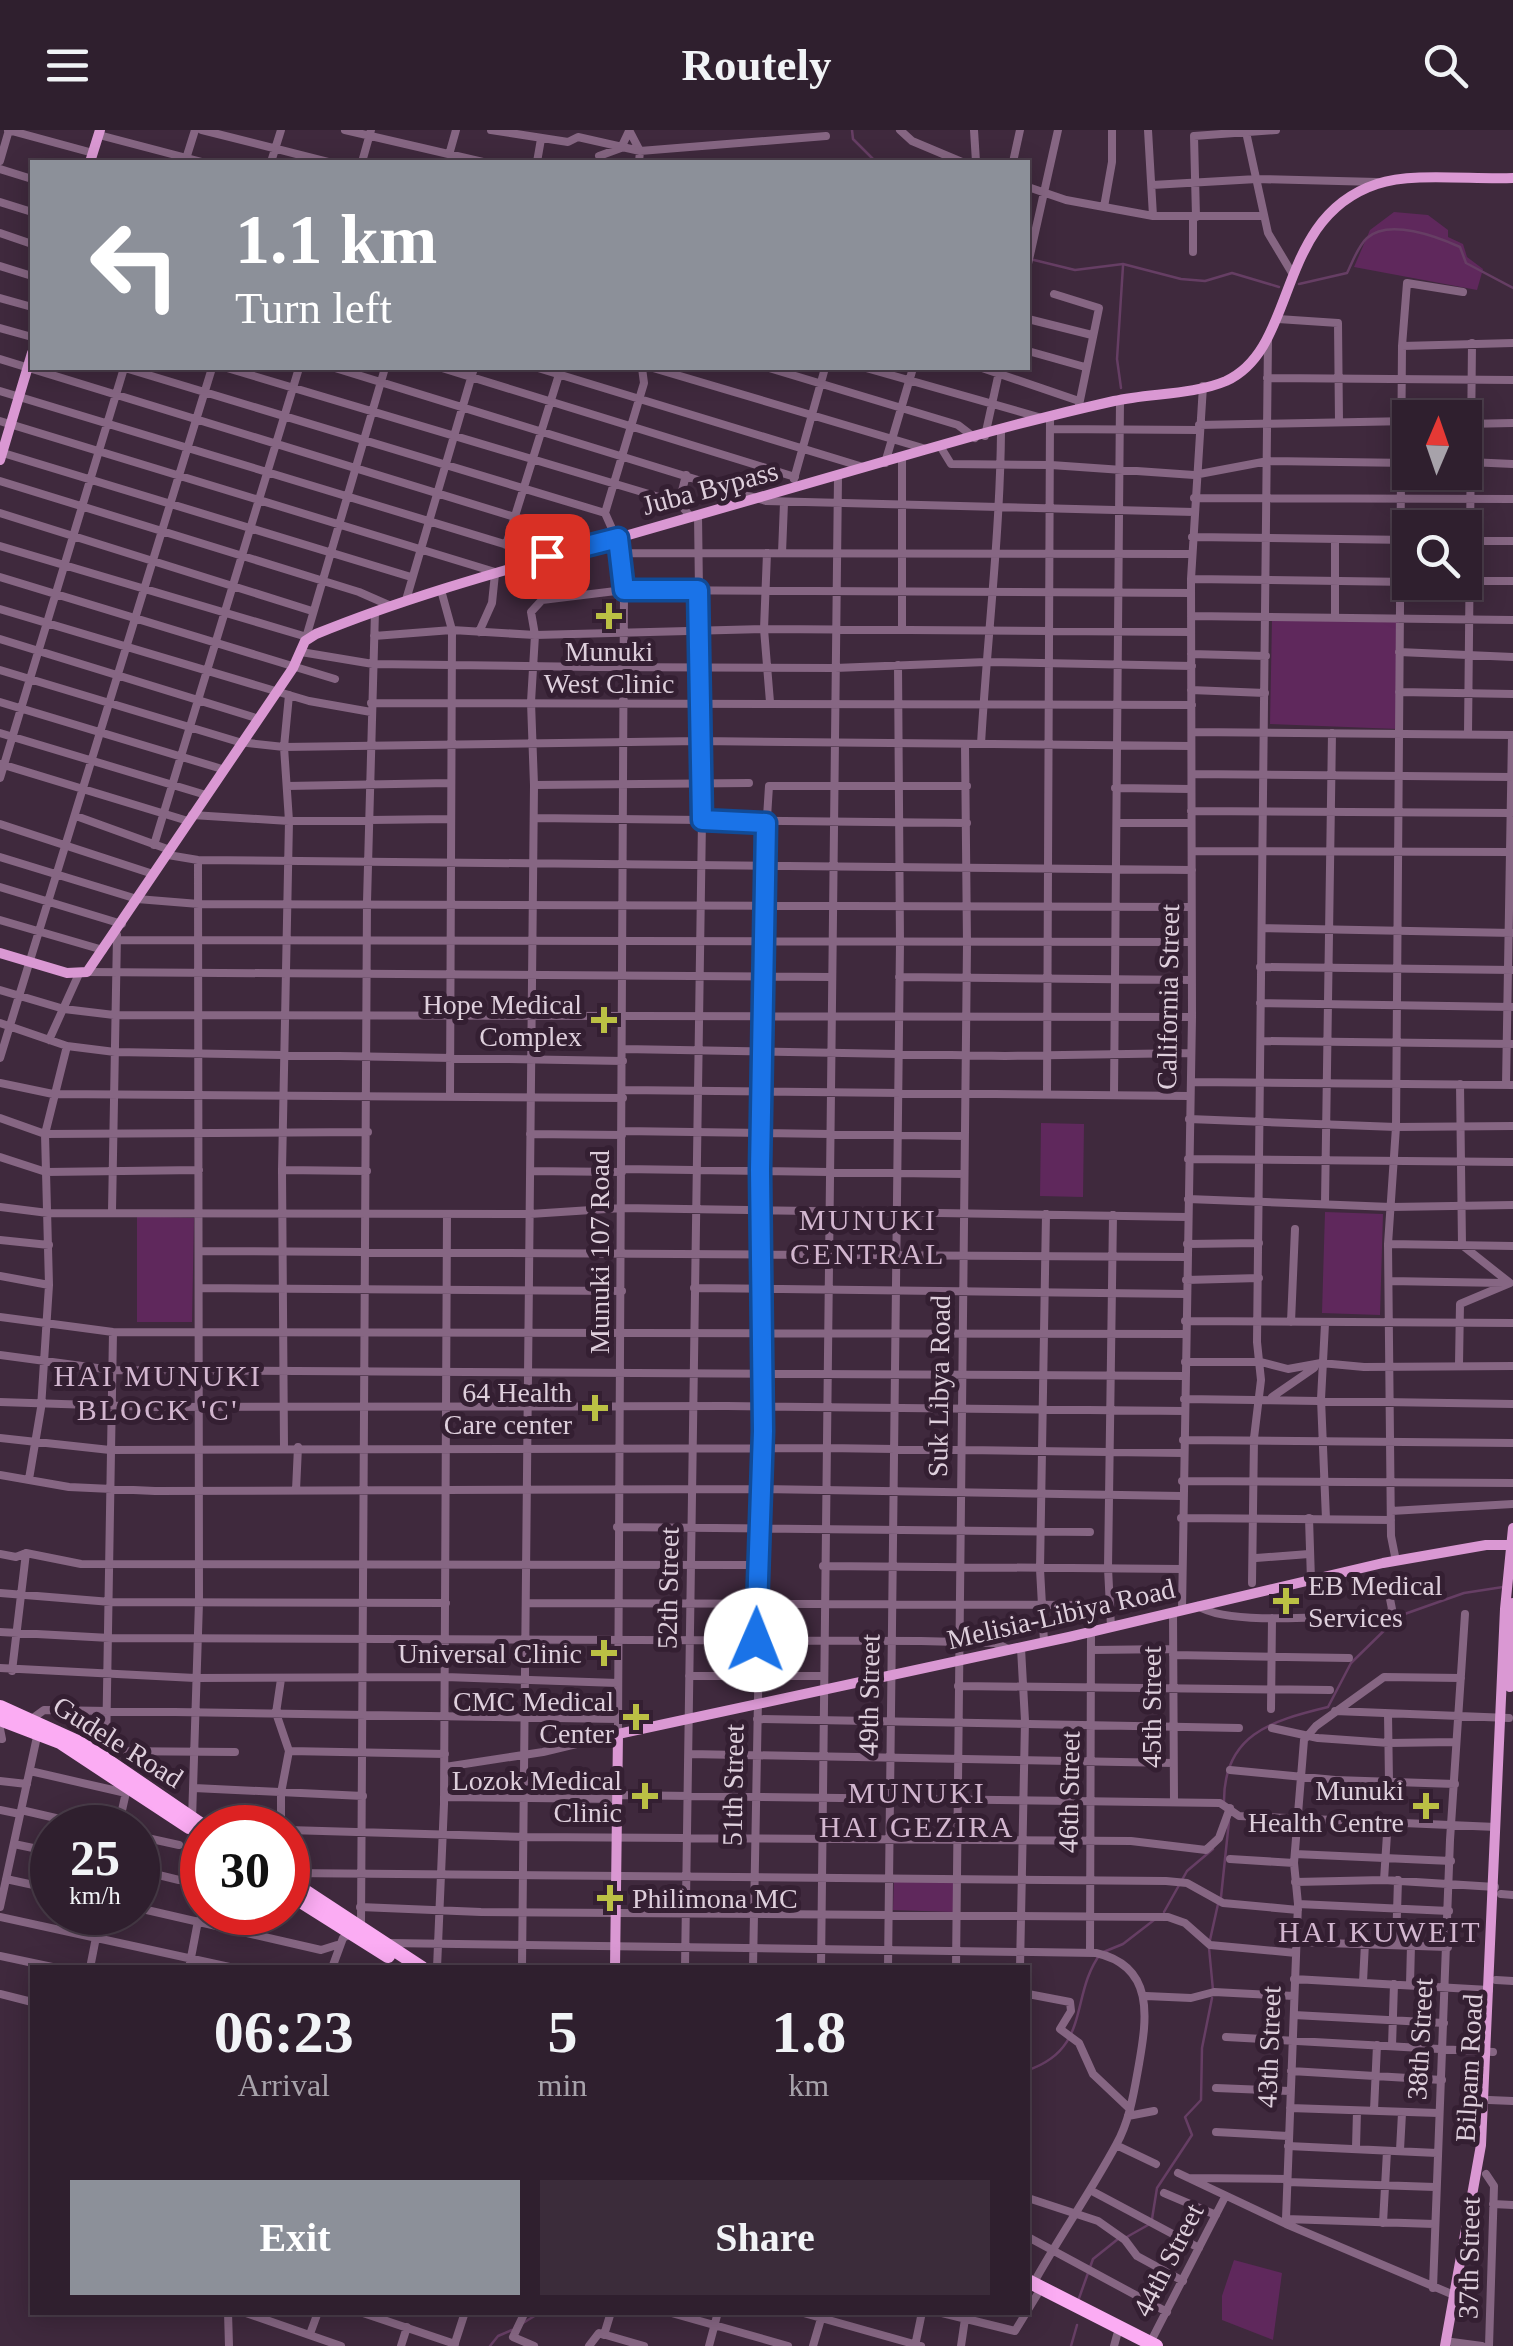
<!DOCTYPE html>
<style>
:root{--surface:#2f1f2e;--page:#3b2c3a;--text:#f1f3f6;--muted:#a7a2aa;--line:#4a3d4a;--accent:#8c9099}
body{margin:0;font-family:Georgia,serif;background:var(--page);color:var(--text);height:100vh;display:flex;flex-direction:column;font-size:38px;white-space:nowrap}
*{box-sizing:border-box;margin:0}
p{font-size:32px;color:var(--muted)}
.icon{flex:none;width:55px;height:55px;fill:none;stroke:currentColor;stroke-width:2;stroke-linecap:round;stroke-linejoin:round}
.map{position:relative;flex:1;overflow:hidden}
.drawer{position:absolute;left:30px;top:1835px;width:1000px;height:350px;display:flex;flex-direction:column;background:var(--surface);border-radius:0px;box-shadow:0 5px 25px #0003,0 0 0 2px var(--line)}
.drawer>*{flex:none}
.top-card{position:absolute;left:30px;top:30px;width:1000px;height:210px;border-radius:0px;box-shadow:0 5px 25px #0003,0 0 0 2px var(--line);background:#8c9099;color:#fff;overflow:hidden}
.needle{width:65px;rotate:2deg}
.fabs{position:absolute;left:1392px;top:270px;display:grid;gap:20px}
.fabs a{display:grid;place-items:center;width:90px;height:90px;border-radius:0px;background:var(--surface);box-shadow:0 5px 25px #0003,0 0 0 2px var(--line);font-size:50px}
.speed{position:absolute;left:30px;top:1675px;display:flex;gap:20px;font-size:50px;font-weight:700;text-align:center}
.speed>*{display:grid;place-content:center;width:130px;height:130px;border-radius:50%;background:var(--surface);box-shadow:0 5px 25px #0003,0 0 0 2px var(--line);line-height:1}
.speed small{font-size:25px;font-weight:400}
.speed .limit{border:15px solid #d22;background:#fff;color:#111}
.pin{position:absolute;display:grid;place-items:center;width:85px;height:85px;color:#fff;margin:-42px;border-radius:20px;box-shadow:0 5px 15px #0006}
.me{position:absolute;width:110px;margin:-55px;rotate:1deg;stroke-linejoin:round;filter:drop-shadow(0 0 8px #0008)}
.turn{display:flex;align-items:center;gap:35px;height:210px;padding:0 40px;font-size:45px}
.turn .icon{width:130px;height:130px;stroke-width:2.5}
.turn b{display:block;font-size:70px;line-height:85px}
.eta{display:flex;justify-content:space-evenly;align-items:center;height:170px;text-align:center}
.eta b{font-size:60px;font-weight:700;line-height:70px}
.button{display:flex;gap:20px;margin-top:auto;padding:20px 40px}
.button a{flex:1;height:115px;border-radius:0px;background:var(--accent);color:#fff;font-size:40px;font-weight:700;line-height:115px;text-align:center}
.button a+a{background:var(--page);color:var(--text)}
header{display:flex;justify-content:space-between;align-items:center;height:130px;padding:0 40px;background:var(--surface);font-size:45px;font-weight:700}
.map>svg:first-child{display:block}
.green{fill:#5f285c}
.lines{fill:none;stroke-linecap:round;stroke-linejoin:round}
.stream{stroke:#663e64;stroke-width:2.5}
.minor{stroke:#866683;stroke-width:8}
.major{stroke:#da98d3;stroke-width:10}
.highway{stroke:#fbacf3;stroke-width:14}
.route-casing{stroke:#114b97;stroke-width:25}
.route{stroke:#1a73e8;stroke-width:18}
.poi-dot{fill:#bbc044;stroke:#341f32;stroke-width:4}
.labels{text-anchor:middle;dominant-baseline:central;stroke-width:10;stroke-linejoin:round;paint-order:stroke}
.street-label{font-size:28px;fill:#decfdc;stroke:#341f32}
.poi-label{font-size:28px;fill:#decfdc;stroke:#341f32;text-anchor:end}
.neighbourhood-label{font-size:30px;letter-spacing:2.5px;fill:#d2b6cf;stroke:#341f32}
</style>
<header><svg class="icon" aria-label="menu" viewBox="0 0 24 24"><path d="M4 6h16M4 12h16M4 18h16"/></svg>Routely<svg class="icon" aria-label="search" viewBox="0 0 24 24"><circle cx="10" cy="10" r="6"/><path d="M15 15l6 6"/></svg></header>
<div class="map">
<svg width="1513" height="2216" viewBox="0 0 1513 2216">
<rect width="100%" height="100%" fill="#3f293d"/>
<path class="green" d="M1394,82L1428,85L1448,100V107L1463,114L1467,127L1483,139L1477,160L1354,137L1370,100Z
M1272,489L1399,491L1398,599L1270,594Z
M1041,993L1084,994L1083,1067L1040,1066Z
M1325,1082L1383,1084L1380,1185L1322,1183Z
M137,1086L194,1088L192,1192H137Z
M894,1749L954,1751L953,1782L893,1780Z
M1234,2130L1282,2143L1273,2210L1222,2190V2166Z"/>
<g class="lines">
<path class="stream" d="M852,0L853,9L876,32
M1034,130L1075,140L1123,134L1181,149L1205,151L1232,143L1279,157
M1299,154L1347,143C1353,131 1358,116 1367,108C1389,88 1438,107 1460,117L1466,133L1513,158
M1121,258L1117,229L1123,136
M1224,1673C1223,1605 1270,1591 1328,1577L1351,1533L1399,1486L1464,1463L1503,1457
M1221,1767L1229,1691
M1164,1782L1187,1741L1213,1719
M1210,1810L1218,1774
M1209,1818L1213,1860
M1028,1940C1092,1918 1069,1865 1101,1823L1123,1814L1154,1790
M1152,2089L1157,2058L1192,2005L1185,1987L1201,1970L1202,1918L1212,1868
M1125,2108L1148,2095
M1078,2171L1093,2129L1118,2109
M523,2193L541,2182
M490,2216L498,2206L512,2200
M1071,2216L1077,2195"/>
<path class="minor" d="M8,0L93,23
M202,0L328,32
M345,0L483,32
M491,0L568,12L578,7L640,21L826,6
M629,0L640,21L639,32
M900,0L912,11L962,32
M974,0L976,32
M1148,0L1153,86H1263
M1246,2L1268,103L1292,143
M99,5L202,32
M599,26L621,18L629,1
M0,31L9,0
M185,32L195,0
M271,32L281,0
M362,32L371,0
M447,32L456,0
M537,32L541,9
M1013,32L1020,0
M0,39L32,49
M1152,55L1257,49L1377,52
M1028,57L1066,70L1153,86
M0,72L32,82
M1104,77L1112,32V0
M1193,87V122
M1196,87L1194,6L1276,0
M0,103L32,114
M1028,134L1058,0
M0,136L32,146
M1054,164L1099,178L1078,280
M0,168L32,177
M1028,189L1092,205
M1278,189L1338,193L1339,292
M0,198L32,207
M1402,216L1513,213
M1028,221L1085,237
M0,229L596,412
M125,238L605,383
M227,238L679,373L691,387
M335,238L766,371L1194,382
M442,238L795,347
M538,238L863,337
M653,238L926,319
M769,238L958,295L975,308
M866,238L1042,288
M982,238L1079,271
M1267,248L1513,250
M0,261L547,427
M0,291L495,442
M1465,294L1513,293
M1199,295L1410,291
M1051,299L1198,300
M985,306L999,242
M940,316L951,334L1051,335L1194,345L1268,331L1410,333
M0,322L411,447
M1469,332L1513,334
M885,333L913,238
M794,349L825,238
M0,351L359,462L391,476
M1194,368L1513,369
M679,373L686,345
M0,383L312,481
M1192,407L1410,410
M1335,410V487
M1465,411H1513
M506,415L561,238
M0,416L307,507
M622,423L1192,424
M767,423L764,499L770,572
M782,423L784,373
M0,447L335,549
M1191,449L1410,452
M1465,451H1513
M441,460L452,500L450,966
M406,470L474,238
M0,479L309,571L371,582
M1191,486L1513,490
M902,498V327
M479,502L492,473L495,444
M374,506L452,500L535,505L764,499L1191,502
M0,509L256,588
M305,511L385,238
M301,522L373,534L595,537L835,538L986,532L1192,536
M1399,522L1513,527
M1191,524L1266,526
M0,540L239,612L284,617L699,611L1191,616
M1191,560L1265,563
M1399,562L1513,564
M0,572L222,639
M371,573L1192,575
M1192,602L1513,605
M0,603L206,665
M1468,604L1472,213
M981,614C987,509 1000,407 1001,302
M1,634L188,691
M1192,644L1512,647
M0,648L124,238
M534,655L749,653
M287,656L449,653
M1115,658L1191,659
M1191,681L1511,683
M192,685L289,691L450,689
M76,686L170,720
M534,688L967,693
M1117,693H1190
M0,694L153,744
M154,715L299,238
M1192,721L1512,722
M168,725L198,730L1192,740
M0,727L137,769L199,774L1191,777
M0,757L122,794
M0,790L103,820
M1262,798L1513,803
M116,810L1190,812
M1260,837L1513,840
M87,842L832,847
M899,847L1191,850
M0,860L64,879L114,885L1192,887
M1260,873L1513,877
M0,893L67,916L115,922L623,931
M49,910L78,846
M1261,911L1513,914
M623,919L1005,926L1191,923
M0,928L212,238
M1191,952L1513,955
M0,953L53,964L623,968
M1506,955L1512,605
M623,960L1189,966
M1047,963L1050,288
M1114,965L1120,270
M0,988L45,1004L368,1002
M1189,989L1396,997L1513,996
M622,1001L965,1006
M530,1004L622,1005
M0,1027L46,1042L199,1040
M1188,1029L1513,1032
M622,1039L964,1044
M282,1040L367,1041
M530,1041L622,1042
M1188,1069L1391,1077L1513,1075
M1325,1073L1332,603
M0,1077L48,1083L530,1084L622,1078L1187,1087
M112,1081L117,805
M0,1110L49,1115
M1187,1114L1259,1113
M1388,1114L1513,1116
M199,1121L1187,1127
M0,1146L49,1155
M1186,1150L1259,1148
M1389,1151L1504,1153
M200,1158L622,1161
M694,1158L1186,1164
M0,1187L113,1202L1185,1204
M1185,1191L1513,1193
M1291,1192L1295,1099
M1325,1194L1321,1269L1326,1389
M0,1225L112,1240L1185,1246
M1185,1232H1261L1288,1239L1321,1233L1364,1237L1513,1236
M1459,1234L1460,1174L1510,1153L1462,1115L1460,954
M1272,1267L1314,1238
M1184,1269L1513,1274
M0,1272L154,1277L727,1276L1184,1281
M0,1308L110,1320L825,1318L1183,1323
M1183,1310L1513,1313
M284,1317L282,1040L289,691L284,617L289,565
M0,1345L69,1357L155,1361L759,1359L1181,1366
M29,1349L41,1278L49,1155L45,1004L67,916
M1182,1351L1513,1353
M296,1360L298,1317
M1391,1381L1513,1374
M1181,1388L1391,1390
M1309,1388L1311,1450
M617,1397L1090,1402
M0,1424L16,1427L26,1423L81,1434L758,1435
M1256,1428L1309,1424
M1396,1431L1391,1406L1388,1114L1396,997L1402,216L1407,153L1463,162
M823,1436L1182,1439
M1252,1453L1254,1308L1261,1250L1257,1212L1268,209
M0,1463L111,1472L446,1473
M528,1473L1110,1475
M1198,1476C1231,1498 1345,1484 1389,1484L1392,1479L1388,1459
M1182,1480L1192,887L1191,449L1203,256
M1173,1482L1174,1672
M1111,1497L1108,1438L1113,1085
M0,1502L110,1508L921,1511L995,1513L1008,1519
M1044,1512L1040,1439L1046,1084
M1092,1520L1173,1519
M1173,1525L1349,1528
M0,1538L195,1548L445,1547L618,1553
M12,1541L26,1423
M689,1546H822
M958,1556L1330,1560
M1271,1579L1272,1488
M1335,1581L1509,1588
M1388,1584L1389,1652
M33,1588L44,1580L618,1589
M757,1589L1239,1598
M1272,1598L1318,1608L1389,1613L1455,1612
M0,1599L2,1609
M106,1621L235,1622
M289,1621L445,1624
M690,1624L1173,1633
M101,1625L106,1621L113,1202
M445,1637L543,1622L618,1604L624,460L622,421L605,383L644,253L642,238
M1230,1640L1335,1650L1455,1654
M30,1641L126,1663
M0,1651L27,1654
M194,1658L363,1666
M617,1665L1220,1673L1239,1686L1496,1697
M444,1667L617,1669
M0,1680L20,1684
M21,1680L99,1698
M192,1690L199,1472L198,730
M118,1698L127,1658
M281,1698V1663L289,1621L276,1583L281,1549
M288,1700L526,1707L1131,1711L1206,1720L1219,1708L1230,1678
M138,1706L179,1715
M14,1714L52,1722
M1295,1724L1451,1731
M1230,1729L1294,1733
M138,1740L179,1750
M288,1743L1166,1751L1187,1753L1223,1773L1298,1780
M6,1749L52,1759
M1384,1750L1388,1689
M1295,1752L1384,1750L1495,1757
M1501,1764L1513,1765
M1298,1774L1449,1781
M0,1777L38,1602
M360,1777L481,1782L1168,1787L1185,1793L1210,1815L1296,1823
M138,1778L321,1820L337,1815
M0,1787L234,1838
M361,1796L367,772L375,481
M1296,1812L1448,1817
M388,1813L1096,1823C1155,1836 1147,1888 1139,1934C1134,1962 1130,1990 1116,2015C1090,2063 1059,2107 1033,2154
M1396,1814L1398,1750
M1090,1823L1091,1501
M0,1826L57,1838
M90,1838L101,1782
M189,1838L198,1791
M332,1838L343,1808L350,1804
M437,1838L444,1674L447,1084
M522,1838L534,655L531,572L535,505L531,482L542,470L624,460L1191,463
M685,1838L702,690L698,385
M753,1838L763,1301L764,734L769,656H967
M821,1838L838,347
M888,1838L900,813L898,535
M956,1838L967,814L965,615
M1020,1838L1025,1591L1021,1518
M1294,1849L1489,1860
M1496,1850L1513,1851
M1363,1852L1365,1813
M1410,1854L1411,1815
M0,1864L32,1872
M1028,1864L1070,1872L1071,1881L1060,1899L1079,1913L1093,1944L1130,1979
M1146,1866L1191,1868L1214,1862L1294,1866
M1294,1885L1444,1893
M1226,1907L1493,1922
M1392,1916L1394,1854
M1291,1941L1442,1950
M1216,1958L1290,1961
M1489,1970L1513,1971
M1290,1978L1438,1983
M1374,1980L1377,1915
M1128,1986L1154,1981
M1216,2002L1288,2006
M1116,2015L1156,2034
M1288,2016L1437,2023
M1356,2017L1357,1981
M1400,2020L1402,1983
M1178,2043L1286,2094
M1486,2044L1494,2056L1489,2216
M1189,2048L1287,2049
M1287,2052L1435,2057
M1090,2060L1199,2118
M1164,2063L1216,2085
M1031,2069L1098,2091L1125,2110L1137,2126L1183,2151
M1493,2074L1513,2075
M1286,2089L1298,1774L1294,1733L1304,1610L1316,1596L1384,1547L1461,1548
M1286,2089V2094L1461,2168
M1286,2089L1434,2094
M1383,2093L1387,2021
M1028,2107L1167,2182
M1433,2158L1450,1710L1465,1484
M228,2182L229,2216
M243,2182L341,2216
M360,2182L455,2214
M525,2182L513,2207L534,2216
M668,2182L788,2216
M800,2182L921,2216
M938,2182L1015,2201L1037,2165
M310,2204L318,2182
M604,2205L611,2182
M1452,2212L1482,2216
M1150,2213L1225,2067
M401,2216L407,2197
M454,2216L465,2182
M589,2216L599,2203L644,2216
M709,2216L718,2182
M813,2216L823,2182
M915,2216L922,2182
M961,2216L966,2182
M1114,2216L1117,2205"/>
<path class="major" d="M90,32L100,0
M0,330L32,223
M0,823L67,843L87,842L293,538L305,511L316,504C414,464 517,437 618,408C720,379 822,349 924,320C986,302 1051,285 1114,271C1149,263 1193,265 1226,251C1299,218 1274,88 1377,54C1412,42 1474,50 1513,48
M1510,1557L1513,1473
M615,1838L618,1604L1069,1507L1383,1433L1486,1415H1513
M1445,2216L1481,2015L1505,1479L1513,1398"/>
<path class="highway" d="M0,1577L86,1616L206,1698
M0,1589L60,1612L189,1697
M288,1750L422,1838
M288,1763L388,1826
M1028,2151L1156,2216"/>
</g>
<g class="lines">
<g class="route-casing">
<path id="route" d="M547,426L618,408L624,460H698L702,690L766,693L760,1040L763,1301L756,1510"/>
</g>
<use href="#route" class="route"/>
</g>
<g class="poi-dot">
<path d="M604 471h10v10h10v10h-10v10h-10v-10h-10v-10h10z"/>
<path d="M599 875h10v10h10v10h-10v10h-10v-10h-10v-10h10z"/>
<path d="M590 1263h10v10h10v10h-10v10h-10v-10h-10v-10h10z"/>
<path d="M1281 1456h10v10h10v10h-10v10h-10v-10h-10v-10h10z"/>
<path d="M599 1508h10v10h10v10h-10v10h-10v-10h-10v-10h10z"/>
<path d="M631 1572h10v10h10v10h-10v10h-10v-10h-10v-10h10z"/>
<path d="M640 1651h10v10h10v10h-10v10h-10v-10h-10v-10h10z"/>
<path d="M1421 1661h10v10h10v10h-10v10h-10v-10h-10v-10h10z"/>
<path d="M605 1753h10v10h10v10h-10v10h-10v-10h-10v-10h10z"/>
</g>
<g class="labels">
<g class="street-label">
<text transform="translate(710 358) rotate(-15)">Juba Bypass</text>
<text transform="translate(1168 867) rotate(-89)">California Street</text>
<text transform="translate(599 1122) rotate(-90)">Munuki 107 Road</text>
<text transform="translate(939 1256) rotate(-89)">Suk Libya Road</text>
<text transform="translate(668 1458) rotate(-89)">52th Street</text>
<text transform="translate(1061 1484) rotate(-13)">Melisia-Libiya Road</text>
<text transform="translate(869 1565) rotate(-89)">49th Street</text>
<text transform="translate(1151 1577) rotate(-90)">45th Street</text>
<text transform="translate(118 1612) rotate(32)">Gudele Road</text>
<text transform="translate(733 1655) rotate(-89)">51th Street</text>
<text transform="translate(1069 1662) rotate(-89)">46th Street</text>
<text transform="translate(1420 1909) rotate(-87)">38th Street</text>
<text transform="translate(1269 1917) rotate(-88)">43th Street</text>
<text transform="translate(1469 1938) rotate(-87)">Bilpam Road</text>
<text transform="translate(1469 2128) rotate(-89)">37th Street</text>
<text transform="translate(1168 2130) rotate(-63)">44th Street</text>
</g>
<g class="poi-label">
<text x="609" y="521" text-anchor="middle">Munuki<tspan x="609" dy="32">West Clinic</tspan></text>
<text x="582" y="874">Hope Medical<tspan x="582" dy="32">Complex</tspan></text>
<text x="572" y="1262">64 Health<tspan x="572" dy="32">Care center</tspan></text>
<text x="1308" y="1455" text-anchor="start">EB Medical<tspan x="1308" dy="32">Services</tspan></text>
<text x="582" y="1523">Universal Clinic</text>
<text x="614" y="1571">CMC Medical<tspan x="614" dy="32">Center</tspan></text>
<text x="622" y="1650">Lozok Medical<tspan x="622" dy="32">Clinic</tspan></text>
<text x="1404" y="1660">Munuki<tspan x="1404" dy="32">Health Centre</tspan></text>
<text x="632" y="1768" text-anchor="start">Philimona MC</text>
</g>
<g class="neighbourhood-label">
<text x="868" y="1089">MUNUKI<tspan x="868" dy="34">CENTRAL</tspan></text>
<text x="158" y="1245">HAI MUNUKI<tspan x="158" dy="34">BLOCK 'C'</tspan></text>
<text x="917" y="1662">MUNUKI<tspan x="917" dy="34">HAI GEZIRA</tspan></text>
<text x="1380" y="1801">HAI KUWEIT</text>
</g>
</g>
</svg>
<div class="fabs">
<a><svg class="needle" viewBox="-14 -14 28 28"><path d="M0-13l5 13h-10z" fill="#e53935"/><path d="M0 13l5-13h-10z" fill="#a7a2aa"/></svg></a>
<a><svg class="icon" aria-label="search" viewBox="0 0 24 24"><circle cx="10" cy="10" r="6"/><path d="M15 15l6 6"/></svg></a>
</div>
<div class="speed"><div>25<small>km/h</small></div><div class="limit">30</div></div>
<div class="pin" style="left:547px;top:426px;background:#d93025"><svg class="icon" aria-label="arrive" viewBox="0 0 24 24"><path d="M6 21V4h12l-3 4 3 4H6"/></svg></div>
<svg class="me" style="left:756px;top:1510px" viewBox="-20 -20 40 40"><circle r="19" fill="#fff"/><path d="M0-13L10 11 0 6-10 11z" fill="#1a73e8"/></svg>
<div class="top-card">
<div class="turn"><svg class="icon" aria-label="left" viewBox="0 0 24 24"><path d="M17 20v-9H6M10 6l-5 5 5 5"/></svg><div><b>1.1 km</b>Turn left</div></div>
</div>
<section class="drawer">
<div class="eta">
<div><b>06:23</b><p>Arrival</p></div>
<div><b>5</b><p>min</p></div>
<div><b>1.8</b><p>km</p></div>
</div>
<div class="button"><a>Exit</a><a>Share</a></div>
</section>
</div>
